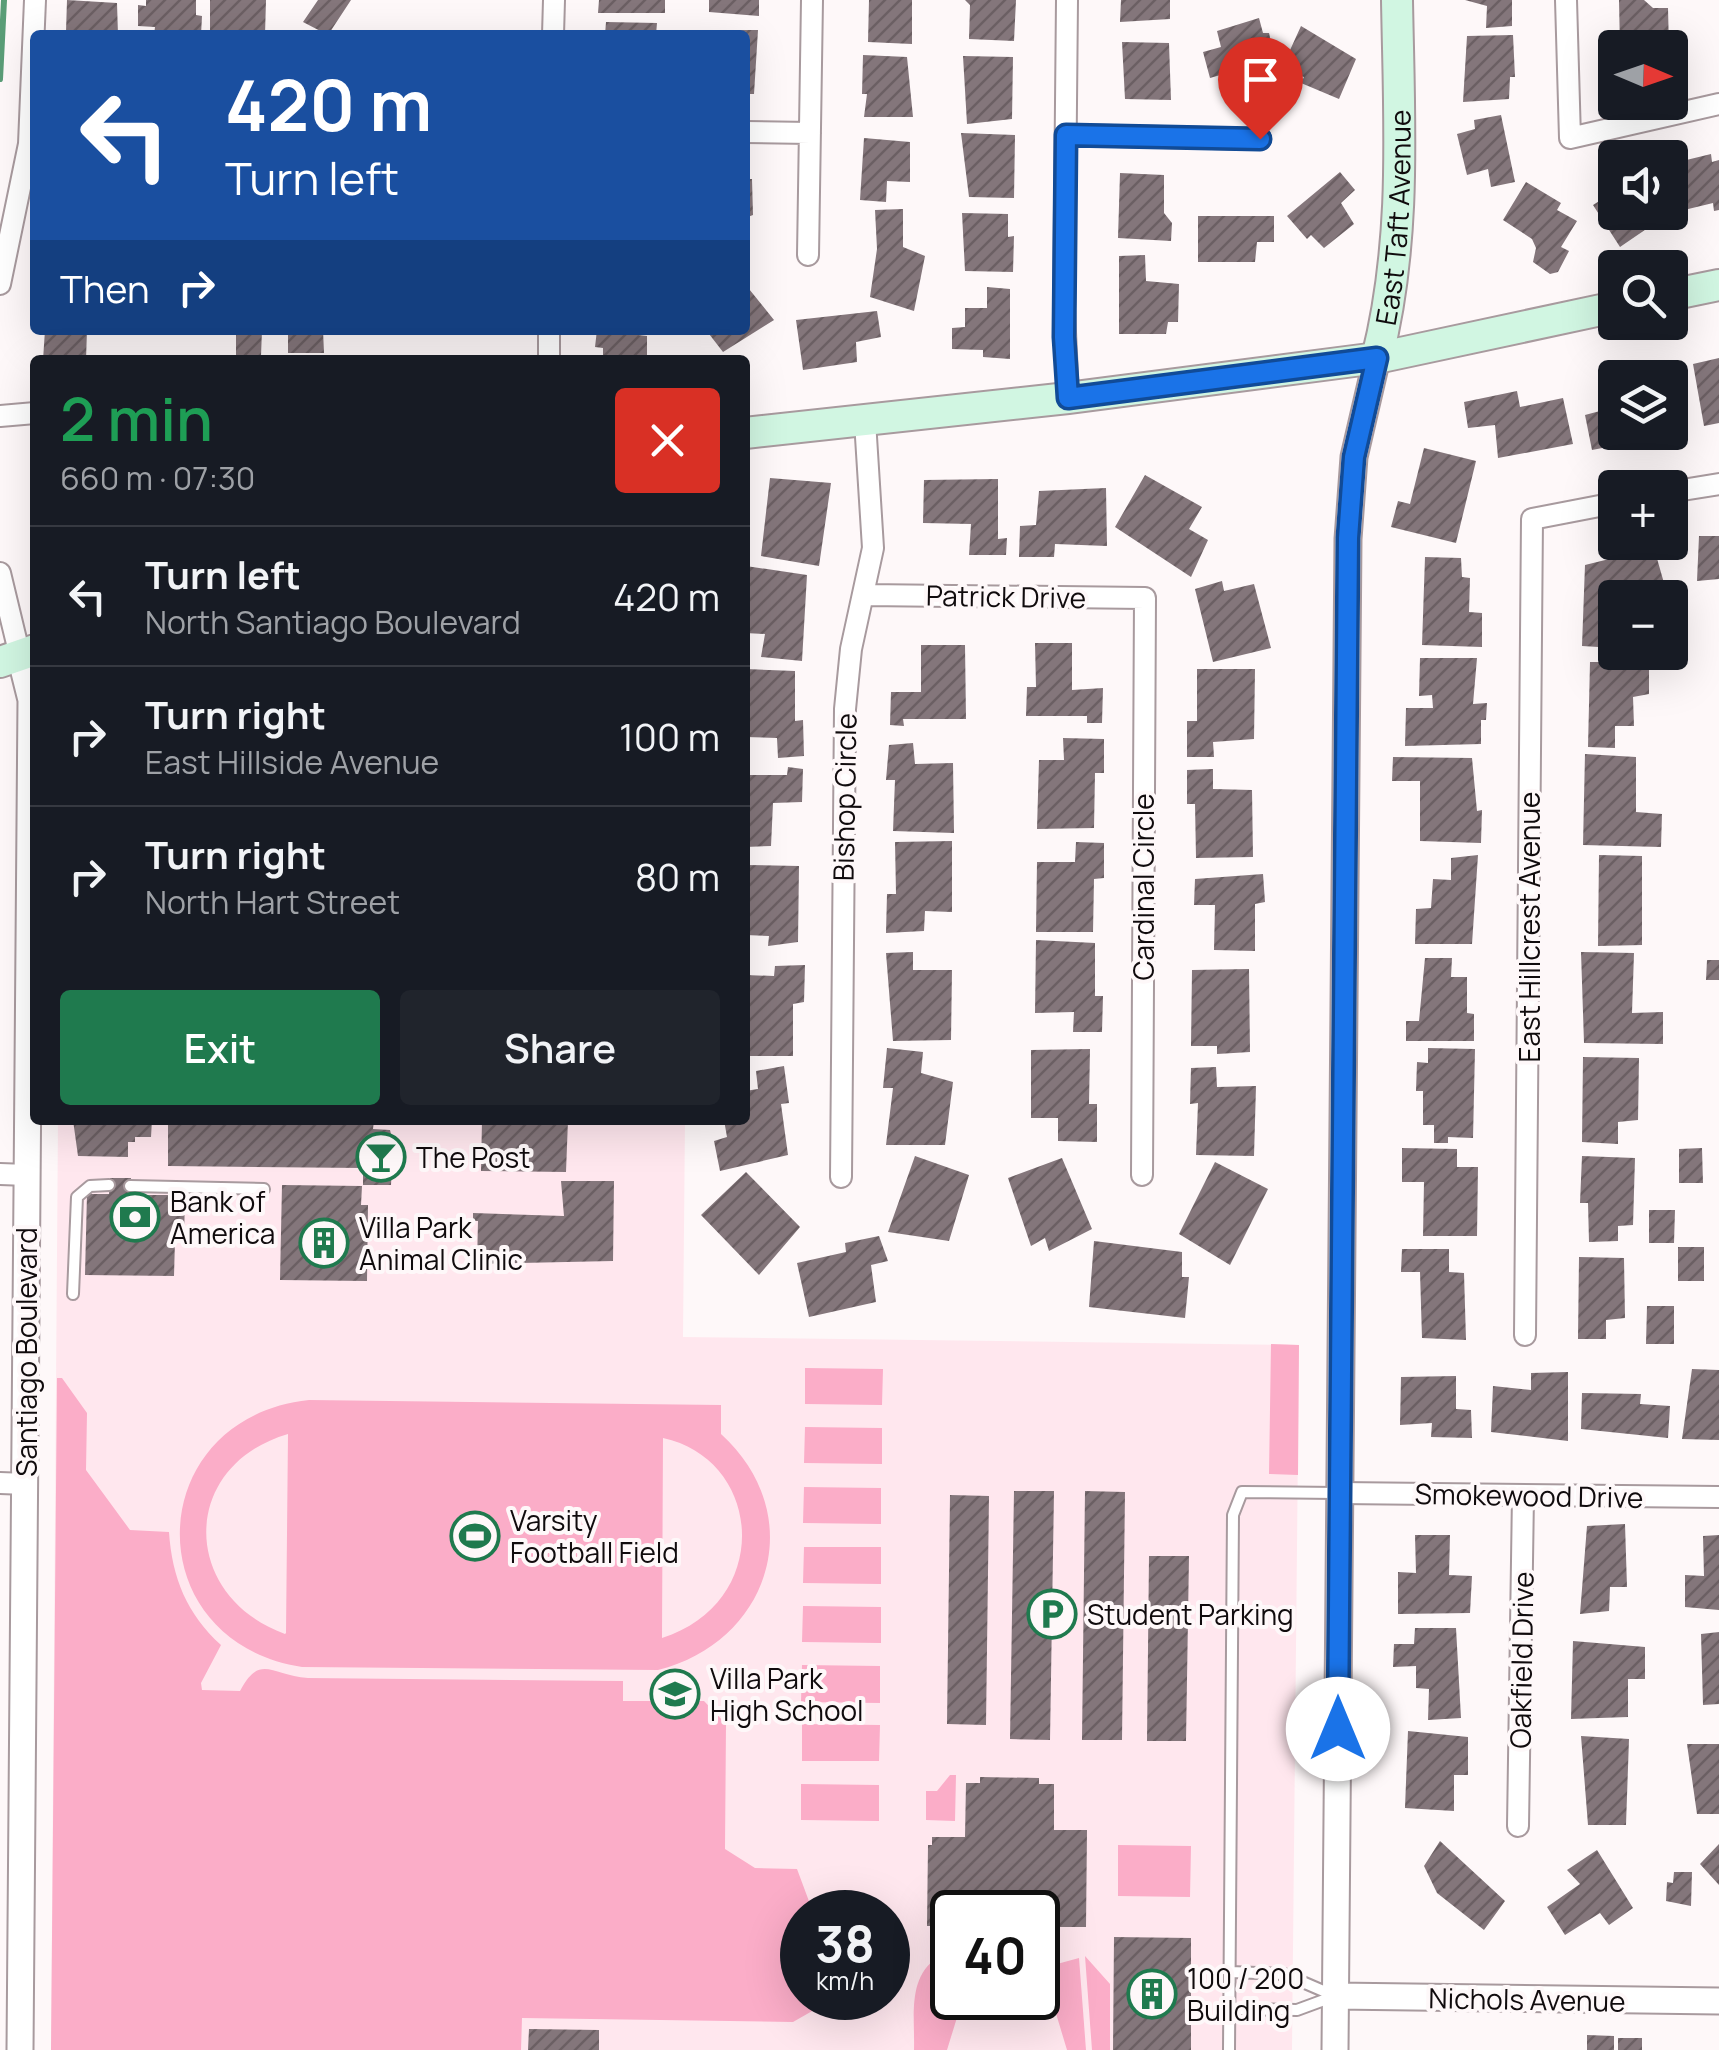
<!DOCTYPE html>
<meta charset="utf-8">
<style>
:root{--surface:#171b24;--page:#20242c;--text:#f1f3f6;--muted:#9ea1a6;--line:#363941;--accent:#1f7a4e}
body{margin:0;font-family:Manrope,sans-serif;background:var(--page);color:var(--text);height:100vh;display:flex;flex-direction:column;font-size:38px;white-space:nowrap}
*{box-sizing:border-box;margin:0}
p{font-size:32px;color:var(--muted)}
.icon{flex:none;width:55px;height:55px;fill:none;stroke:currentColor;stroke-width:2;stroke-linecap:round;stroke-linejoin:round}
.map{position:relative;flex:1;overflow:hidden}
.side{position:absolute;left:30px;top:355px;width:720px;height:770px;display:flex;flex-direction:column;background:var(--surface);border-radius:10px;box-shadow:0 10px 40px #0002}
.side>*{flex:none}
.hud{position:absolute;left:30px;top:30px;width:720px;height:305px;border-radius:10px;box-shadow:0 10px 40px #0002;background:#1a4fa0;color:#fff;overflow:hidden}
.needle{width:65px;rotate:92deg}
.controls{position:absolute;left:1598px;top:30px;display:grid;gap:20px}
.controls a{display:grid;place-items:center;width:90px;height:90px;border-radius:10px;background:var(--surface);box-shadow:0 10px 40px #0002;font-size:50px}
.speed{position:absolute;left:780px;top:1890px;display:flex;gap:20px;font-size:50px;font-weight:700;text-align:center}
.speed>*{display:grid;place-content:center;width:130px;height:130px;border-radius:50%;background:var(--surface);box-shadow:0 10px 40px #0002;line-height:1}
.speed small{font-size:25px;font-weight:400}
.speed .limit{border:5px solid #111;border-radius:15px;background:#fff;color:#111}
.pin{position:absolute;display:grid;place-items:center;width:85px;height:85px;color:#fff;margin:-102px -42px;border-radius:50% 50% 50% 0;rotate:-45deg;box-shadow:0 0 10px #0007}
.pin .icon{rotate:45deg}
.me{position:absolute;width:110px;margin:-55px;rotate:0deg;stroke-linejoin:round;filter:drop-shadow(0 0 8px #0008)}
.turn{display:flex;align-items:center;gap:35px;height:210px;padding:0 30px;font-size:45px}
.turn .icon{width:130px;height:130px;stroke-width:2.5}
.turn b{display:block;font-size:70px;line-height:85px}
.then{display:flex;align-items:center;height:95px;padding:0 30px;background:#0003;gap:20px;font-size:38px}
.round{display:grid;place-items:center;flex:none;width:105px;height:105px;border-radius:10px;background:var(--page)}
.head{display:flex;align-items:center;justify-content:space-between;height:170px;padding:0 30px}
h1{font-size:60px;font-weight:600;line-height:75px;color:#1e9e55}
.button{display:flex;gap:20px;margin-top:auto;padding:20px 30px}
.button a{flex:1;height:115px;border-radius:10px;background:var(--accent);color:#fff;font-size:40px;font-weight:600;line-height:115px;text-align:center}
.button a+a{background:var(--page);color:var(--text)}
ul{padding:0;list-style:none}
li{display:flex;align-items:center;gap:30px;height:140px;padding:0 30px;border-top:2px solid var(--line)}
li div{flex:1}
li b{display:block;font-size:38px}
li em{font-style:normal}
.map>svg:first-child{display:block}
.built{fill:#ffe7ee;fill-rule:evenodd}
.grass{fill:#fbadc8;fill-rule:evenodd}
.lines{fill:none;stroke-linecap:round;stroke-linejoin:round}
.stream{stroke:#5a9d77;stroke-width:6}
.building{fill:url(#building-hatch)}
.service-casing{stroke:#a89a9e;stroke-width:14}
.minor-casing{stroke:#a89a9e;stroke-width:24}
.tertiary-casing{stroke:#a89a9e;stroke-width:29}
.secondary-casing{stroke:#a89a9e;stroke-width:34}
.service{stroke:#fff;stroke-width:10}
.minor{stroke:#fff;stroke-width:20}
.tertiary{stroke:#fff;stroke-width:25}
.secondary{stroke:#d1f6e2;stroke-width:30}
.route-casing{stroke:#114b97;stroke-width:25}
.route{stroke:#1a73e8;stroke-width:18}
.labels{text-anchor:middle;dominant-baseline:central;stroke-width:8;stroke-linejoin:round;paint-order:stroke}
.street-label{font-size:28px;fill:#100b0d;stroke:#fef8f9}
.poi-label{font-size:28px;fill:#100b0d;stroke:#fef8f9;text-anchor:start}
</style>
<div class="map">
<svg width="1719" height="2050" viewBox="0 0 1719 2050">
<defs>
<pattern id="building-hatch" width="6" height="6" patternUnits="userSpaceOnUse" patternTransform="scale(2.5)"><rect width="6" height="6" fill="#84767b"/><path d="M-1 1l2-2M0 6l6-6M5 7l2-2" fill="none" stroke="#6b5f63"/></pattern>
</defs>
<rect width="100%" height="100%" fill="#fef8f9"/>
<path class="built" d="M58,1120H685L683,1337L1299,1345L1292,2050H51ZM802,1912H888V1998H802ZM952,1912H1038V1998H952Z"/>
<path class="grass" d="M1271,1344L1299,1345L1298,1475L1269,1474Z
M805,1368L883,1369L882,1405L805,1404Z
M57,1378H62L87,1413L86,1470L130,1530L169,1532C172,1578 187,1614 221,1645L201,1683L202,1690L240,1691C260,1653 271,1675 308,1678L623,1681V1701H704L726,1724L725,1849L755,1868L797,1869L813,1912H802V1998H814V2010L793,2022L522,2018L521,2050H51Z
M309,1400L721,1405V1434C810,1515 771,1641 658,1670L302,1667C135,1641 141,1418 309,1400ZM288,1434L286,1633L285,1634C180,1596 179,1466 288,1434ZM663,1438C764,1460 773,1603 662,1638Z
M805,1427L882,1428V1464L804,1463Z
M804,1487L881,1488V1524L803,1523Z
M804,1547H881V1584L803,1583Z
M803,1606L881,1607V1643L802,1642Z
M802,1665L880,1666V1703L801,1702Z
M802,1724L880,1725L879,1761H802Z
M950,1775H956L955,1821L926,1820V1791H937Z
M801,1784L879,1785V1821L801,1820Z
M1118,1845L1191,1846L1190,1897L1118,1896Z
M1085,1956L1110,1984V2050H1092Z
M937,1958L952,1962V1998H963L947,2050H914C915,2017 907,1978 937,1958Z
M1079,1958L1086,2050H1067L1045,1977L1057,1964Z"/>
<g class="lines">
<path class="stream" d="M0,79L4,0"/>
</g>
<path class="building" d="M67,0L117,3L118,35L66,32Z
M146,0H196V15L202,16L201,35H154L155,27L138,26V5L146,6Z
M210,0H266L265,35H210Z
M318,0H351L328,35L303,22Z
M599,0H665V13H598Z
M709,0H759V16L709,12Z
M869,0H912V44L868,42Z
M965,0H1016L1014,41L969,39L970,5Z
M1121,0H1170V19L1120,22Z
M1465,0H1512V26L1486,28L1487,6Z
M1619,0H1644L1653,8H1668L1669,48H1620Z
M1259,18L1263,33H1269L1275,59L1210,78L1203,52L1221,47L1217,31Z
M606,22L657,23L656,35H605Z
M1301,26L1356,59L1339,99L1301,83L1304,77L1281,70Z
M714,30H758L754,94H745V35H714Z
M1513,35L1515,77H1510L1509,99L1463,102L1467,36Z
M1122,42L1169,43L1171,100L1125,99Z
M863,55L907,57L913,117H864L867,94H862Z
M963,56L1013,57L1012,119L967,124Z
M1501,115L1515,182L1491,187L1488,169L1467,175L1457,134L1475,129L1474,120Z
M961,133L1015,135L1014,198L969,197Z
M864,138L910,142V182L887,181L886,202L860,200Z
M1711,154L1712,162L1719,160V210L1714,211L1713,203L1680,211L1670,164Z
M1340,172L1355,190L1341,203L1354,224L1324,248L1311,235L1307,239L1287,216Z
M1120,173L1164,175V213L1172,223L1171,241L1118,238Z
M745,179H752L753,215L745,218Z
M1526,182L1561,203L1557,210L1577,221L1561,247L1569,251L1558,272L1550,274L1533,262L1536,248L1532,239L1503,220Z
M1615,191V212H1649L1655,223L1620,247L1593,205Z
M903,209V247L925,256L914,311L870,297L877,249L875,210Z
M962,213L1008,214V237L1014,236L1013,272L965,271Z
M1198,216H1274V242H1257L1255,262H1198Z
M1145,255L1146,281L1179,284L1178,322H1168L1166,334H1119V256Z
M745,284L774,320L723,352L706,330H745Z
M987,287L1010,289V359L983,357V350L952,349V328L965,327V308H987Z
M877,311L881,337L856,342L857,362L803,370L796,320Z
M45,330H87L86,360H43Z
M236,330H262L261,356H236Z
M288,330H323L324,353H288Z
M597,330H629V334L647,336V360H603V348L595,347Z
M1719,358V423L1704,426L1693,364Z
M1517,391L1520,407L1563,398L1573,444L1498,458L1495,425L1468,428L1464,402Z
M1615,407V432L1675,434L1592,450L1585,415Z
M1424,448L1476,461L1456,543L1391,527L1398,501L1410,504Z
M1145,475L1202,507L1189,529L1208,540L1191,577L1115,527Z
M770,478L831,483L819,566L761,556Z
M998,479V539L1007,538L1006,555H969L971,524L923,523L924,480Z
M1106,488L1107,546L1055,544L1054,557H1019L1020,526L1036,525L1039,491Z
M1699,536H1719V579L1697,581Z
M1654,548L1666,590L1615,598V648L1582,646L1585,565Z
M1425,557L1461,558L1462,577L1470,578L1469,612L1482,613V647L1422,645Z
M746,566L807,575L802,661L761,657L765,634L745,633Z
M1222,581L1224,591L1254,584L1271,648L1213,662L1195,589Z
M1035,643H1072V690L1103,688L1102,723H1087V716H1026L1027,687H1036Z
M921,645H965L966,719H903L904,726L890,725L891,692H921Z
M1420,658H1477L1473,704L1487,703L1486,720H1481V744L1405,746L1406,708H1433L1432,695L1419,696Z
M1590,662H1649V694L1633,697L1634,726H1615V748L1588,747Z
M745,669L795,671V721L803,720L804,756L778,758L777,738L745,737Z
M1197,669H1255L1254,739L1213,742L1214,757H1187V721H1197Z
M1063,738L1104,739V773H1095L1094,828L1037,829L1039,760H1064Z
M913,743L915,764L953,763L954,833L893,831L895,780H886L889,745Z
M1585,754L1636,757V812L1662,814L1661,847L1583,845Z
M1393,757L1472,758L1477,811L1482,810L1481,843L1420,841V781H1392Z
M788,767L803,769L802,802L773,803L771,846L745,847V775H787Z
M1213,769V789L1252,790L1253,857L1196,858L1195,804H1187V770Z
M952,841V912L925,911L924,931L886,933L887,894H896L895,842Z
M1076,842L1104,843V878L1094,879L1093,932H1036L1037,862H1075Z
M1478,855L1472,944H1415L1416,909L1431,908L1433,879L1451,880V858Z
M1599,855L1642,856V945L1598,946Z
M745,865L799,866L798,942L768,946L769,936L745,935Z
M1263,874L1265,902L1255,904V951L1214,950L1215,905H1194L1195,879Z
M1036,940L1095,943V996H1103L1102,1032H1073L1074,1012L1035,1013Z
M913,952V970H952L951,1040L893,1041L886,953Z
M1581,952L1634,953L1632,1013L1663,1012V1044L1584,1043Z
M1425,958H1452L1451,977H1467V1013L1474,1014V1041H1406V1021H1419Z
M1707,960H1719V980H1706Z
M805,965L804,1002L793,1004V1056H745V975L774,976L775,966Z
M1249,969L1250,1052L1217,1054V1046H1191L1192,970Z
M887,1048L923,1052L921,1073L953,1082L945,1145H886L893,1088H883Z
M1428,1048L1475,1049L1473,1138L1448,1137V1143H1434V1125H1423V1091H1416L1417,1062L1428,1063Z
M1090,1049L1089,1104H1097V1142L1058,1141V1118H1031V1050Z
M1583,1057L1639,1058L1638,1120L1618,1122V1144L1582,1142Z
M784,1066L789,1103L781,1104L788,1155L720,1171L714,1141L727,1137L724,1120H745V1091L758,1089L756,1071Z
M1216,1067L1217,1087L1256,1086L1254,1156L1196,1155L1198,1103L1190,1104L1191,1068Z
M73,1120H152L151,1137H135V1142H128V1157L78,1156Z
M168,1120H374L373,1129L390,1130L393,1142L391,1185H363V1168L168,1166Z
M482,1120H568L566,1172L481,1171Z
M1402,1148L1457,1149V1167H1478L1477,1236H1423L1424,1182H1402Z
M1702,1148L1703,1183H1679V1149Z
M915,1156L969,1175L949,1241L888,1232Z
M1582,1156L1635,1158L1633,1225L1618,1226V1241L1589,1242L1588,1203H1580Z
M1062,1158L1092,1229L1049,1251L1045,1238L1031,1246L1008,1178Z
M1215,1162L1268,1189L1230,1265L1179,1234Z
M746,1172L800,1227L759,1275L701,1215Z
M110,1178H131L130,1195H185L184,1240H175L174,1276L85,1275L87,1194H109Z
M561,1181H614L613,1261L477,1264L478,1221H473V1213L564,1216Z
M282,1185L362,1186L361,1205H368L367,1281L280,1280Z
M1649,1210H1675L1674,1243H1649Z
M879,1236L888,1261L871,1265L876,1302L809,1317L797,1263L846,1252L845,1243Z
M1094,1241L1182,1252V1277H1189L1185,1318L1089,1307Z
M1678,1247H1704V1281H1678Z
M1402,1249H1449V1272L1464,1273L1466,1340L1422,1338L1420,1272H1401Z
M1579,1257L1624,1258L1625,1318L1606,1320V1339H1578Z
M1647,1306H1674V1344H1646Z
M1692,1369L1719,1370V1440L1682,1439Z
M1568,1372V1441L1491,1432L1493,1386L1531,1390V1373Z
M1456,1376V1409L1471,1410L1472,1438L1431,1437L1432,1423L1400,1425L1401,1377Z
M1582,1393L1641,1394L1640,1404L1670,1406L1668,1438L1581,1429Z
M1014,1491H1054L1050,1740L1010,1739Z
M1085,1491L1125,1492L1122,1740H1082Z
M950,1495L989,1496L986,1725L947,1724Z
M1625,1524L1627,1587H1610L1609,1611L1580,1614L1587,1526Z
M1415,1535H1450L1449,1575L1472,1576L1470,1613L1398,1614V1572L1416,1573Z
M1719,1535V1610L1685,1607V1575L1704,1576L1703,1536Z
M1149,1556H1189L1186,1741H1147Z
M1415,1628H1456L1461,1718L1428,1720L1429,1689L1416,1688V1666L1393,1667L1394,1644H1414Z
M1719,1632V1704L1703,1705L1701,1634Z
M1573,1641L1645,1647V1679H1628V1717L1571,1719Z
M1408,1731L1468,1737V1775H1454V1811L1405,1808Z
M1581,1736L1629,1739L1626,1825H1588Z
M1687,1744H1719V1814H1697Z
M980,1777L1039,1778V1784H1054V1830H1087L1086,1927H1050L1049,1951H1038V1912H952V1926H927L928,1845H932V1837H965L966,1783H980Z
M1440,1841L1505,1901L1484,1930L1437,1893L1424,1866Z
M1719,1844V1885L1700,1864Z
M1597,1850L1633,1908L1609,1925L1600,1913L1565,1935L1547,1907L1580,1884L1567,1870Z
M1674,1872H1692L1691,1906L1666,1901L1667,1882L1673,1883Z
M888,1931H903V1957H888Z
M1114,1937L1191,1938V2050H1113Z
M529,2029L599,2030V2050H528Z
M1587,2035L1614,2036V2050H1587Z
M1618,2038H1642V2050H1618Z"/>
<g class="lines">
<g class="service-casing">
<path id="service" d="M130,1186L264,1189
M73,1294L77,1197L90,1186L109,1185
M1230,1972L1284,1974L1335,1996
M1229,2009L1297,2010L1335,1996
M1229,2050L1233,1515L1242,1492L1336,1493"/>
</g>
<g class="minor-casing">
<path id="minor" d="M1067,0L1064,310L1068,398
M1566,0L1570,138L1719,104
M553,35L554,0
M745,132L810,133
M1066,135L1260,139
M808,255L812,0
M0,284L29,144L35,0
M549,360V330
M0,416L35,413
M1670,492L1719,484
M0,573L20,656
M866,595L1145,598L1142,1175
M0,1174L27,1175
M841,1177L845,709L851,649L873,548L865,421
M1525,1335L1532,519L1615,503
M0,1483L26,1484
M1340,1493L1719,1497
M1518,1826L1523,1495"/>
</g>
<g class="tertiary-casing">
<path id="tertiary" d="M20,656L31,700L20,2050
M1336,1996L1719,2001
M1335,2050L1348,539L1354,457L1377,358"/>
</g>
<g class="secondary-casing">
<g id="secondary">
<path d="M1670,295L1719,285"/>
<path id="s1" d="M1377,358C1407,239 1399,121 1397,0"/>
<path d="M745,433L1068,398L1377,358L1615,307"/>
<path d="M0,662L35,650"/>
</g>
</g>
<use href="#service" class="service"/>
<use href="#minor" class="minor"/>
<use href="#tertiary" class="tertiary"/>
<use href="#secondary" class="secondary"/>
</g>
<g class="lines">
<g class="route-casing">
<path id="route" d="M1260,139L1066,135L1064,337L1068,398L1377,358L1354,457L1348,538L1338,1729"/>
</g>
<use href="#route" class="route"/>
</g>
<defs>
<g id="bar-ring" transform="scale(2.5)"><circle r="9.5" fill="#fef8f9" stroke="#1f7a4e" stroke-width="1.5"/><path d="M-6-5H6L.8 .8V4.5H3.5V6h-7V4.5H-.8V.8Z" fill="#1f7a4e"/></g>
<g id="bank-ring" transform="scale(2.5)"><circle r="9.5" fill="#fef8f9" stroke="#1f7a4e" stroke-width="1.5"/><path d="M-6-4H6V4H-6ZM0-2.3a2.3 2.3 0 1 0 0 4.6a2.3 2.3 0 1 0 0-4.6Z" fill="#1f7a4e"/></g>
<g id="building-ring" transform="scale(2.5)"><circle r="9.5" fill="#fef8f9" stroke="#1f7a4e" stroke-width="1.5"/><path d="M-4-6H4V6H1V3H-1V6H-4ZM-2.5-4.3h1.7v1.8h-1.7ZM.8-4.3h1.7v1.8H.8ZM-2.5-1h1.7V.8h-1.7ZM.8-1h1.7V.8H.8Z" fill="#1f7a4e"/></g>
<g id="stadium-ring" transform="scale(2.5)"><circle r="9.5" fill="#fef8f9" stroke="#1f7a4e" stroke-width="1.5"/><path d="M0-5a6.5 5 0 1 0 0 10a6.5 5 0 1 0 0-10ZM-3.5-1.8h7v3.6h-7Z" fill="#1f7a4e"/></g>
<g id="parking-ring" transform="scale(2.5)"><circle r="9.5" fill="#fef8f9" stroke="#1f7a4e" stroke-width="1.5"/><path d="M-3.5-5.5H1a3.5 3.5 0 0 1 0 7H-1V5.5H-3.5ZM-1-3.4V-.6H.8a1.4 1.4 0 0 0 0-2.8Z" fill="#1f7a4e"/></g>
<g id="school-ring" transform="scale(2.5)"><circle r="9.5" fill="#fef8f9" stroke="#1f7a4e" stroke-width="1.5"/><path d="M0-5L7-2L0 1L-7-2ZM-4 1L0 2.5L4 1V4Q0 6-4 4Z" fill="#1f7a4e"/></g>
</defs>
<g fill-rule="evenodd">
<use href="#bar-ring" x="381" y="1157"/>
<use href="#bank-ring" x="135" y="1217"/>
<use href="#building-ring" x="324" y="1243"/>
<use href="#stadium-ring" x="475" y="1536"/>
<use href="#parking-ring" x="1052" y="1614"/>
<use href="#school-ring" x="675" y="1694"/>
<use href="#building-ring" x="1152" y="1994"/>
</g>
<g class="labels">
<g class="street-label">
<text stroke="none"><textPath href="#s1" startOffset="142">East Taft Avenue</textPath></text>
<text transform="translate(1006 596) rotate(1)">Patrick Drive</text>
<text transform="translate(844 797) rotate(-89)">Bishop Circle</text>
<text transform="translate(1143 887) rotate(-90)">Cardinal Circle</text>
<text transform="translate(1529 927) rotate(-90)">East Hillcrest Avenue</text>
<text transform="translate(26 1352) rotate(-90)">Santiago Boulevard</text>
<text transform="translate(1529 1495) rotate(1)">Smokewood Drive</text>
<text transform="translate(1521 1660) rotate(-89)">Oakfield Drive</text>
<text transform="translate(1527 1999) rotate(1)">Nichols Avenue</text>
</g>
<g class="poi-label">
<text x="416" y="1157">The Post</text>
<text x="170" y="1201">Bank of<tspan x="170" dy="32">America</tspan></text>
<text x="359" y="1227">Villa Park<tspan x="359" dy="32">Animal Clinic</tspan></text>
<text x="510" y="1520">Varsity<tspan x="510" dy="32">Football Field</tspan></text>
<text x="1087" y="1614">Student Parking</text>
<text x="710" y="1678">Villa Park<tspan x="710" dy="32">High School</tspan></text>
<text x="1187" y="1978">100 / 200<tspan x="1187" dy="32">Building</tspan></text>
</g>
</g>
</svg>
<div class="controls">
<a><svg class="needle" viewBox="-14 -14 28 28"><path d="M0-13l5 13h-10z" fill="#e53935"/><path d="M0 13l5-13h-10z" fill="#9ea1a6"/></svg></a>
<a><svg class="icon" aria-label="sound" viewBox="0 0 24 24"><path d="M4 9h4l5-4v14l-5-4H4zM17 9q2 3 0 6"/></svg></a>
<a><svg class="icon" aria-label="search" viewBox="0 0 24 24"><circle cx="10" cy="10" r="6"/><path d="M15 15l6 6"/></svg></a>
<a><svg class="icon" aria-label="layers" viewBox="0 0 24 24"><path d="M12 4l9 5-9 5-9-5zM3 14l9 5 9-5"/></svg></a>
<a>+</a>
<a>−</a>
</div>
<div class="speed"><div>38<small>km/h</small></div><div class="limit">40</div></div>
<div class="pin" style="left:1260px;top:139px;background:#d93025"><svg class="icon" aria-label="arrive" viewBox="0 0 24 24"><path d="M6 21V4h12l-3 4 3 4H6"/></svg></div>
<svg class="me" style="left:1338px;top:1729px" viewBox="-20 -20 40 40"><circle r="19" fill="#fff"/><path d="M0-13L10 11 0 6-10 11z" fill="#1a73e8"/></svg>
<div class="hud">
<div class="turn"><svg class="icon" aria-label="left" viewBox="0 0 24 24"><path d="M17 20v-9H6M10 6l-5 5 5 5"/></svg><div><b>420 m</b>Turn left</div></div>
<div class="then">Then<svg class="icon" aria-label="right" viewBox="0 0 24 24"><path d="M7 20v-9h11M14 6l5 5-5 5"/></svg></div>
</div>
<section class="side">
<div class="head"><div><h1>2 min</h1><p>660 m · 07:30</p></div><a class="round" style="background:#d93025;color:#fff"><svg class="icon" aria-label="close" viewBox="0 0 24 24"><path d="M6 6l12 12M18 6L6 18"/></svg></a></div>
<ul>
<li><svg class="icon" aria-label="left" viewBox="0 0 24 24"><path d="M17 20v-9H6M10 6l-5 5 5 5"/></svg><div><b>Turn left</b><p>North Santiago Boulevard</p></div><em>420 m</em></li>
<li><svg class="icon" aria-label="right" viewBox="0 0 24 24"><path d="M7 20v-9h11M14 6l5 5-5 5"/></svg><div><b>Turn right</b><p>East Hillside Avenue</p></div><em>100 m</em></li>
<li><svg class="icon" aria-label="right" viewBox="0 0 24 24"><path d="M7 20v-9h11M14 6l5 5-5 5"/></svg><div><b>Turn right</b><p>North Hart Street</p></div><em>80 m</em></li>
</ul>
<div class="button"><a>Exit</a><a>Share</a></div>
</section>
</div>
